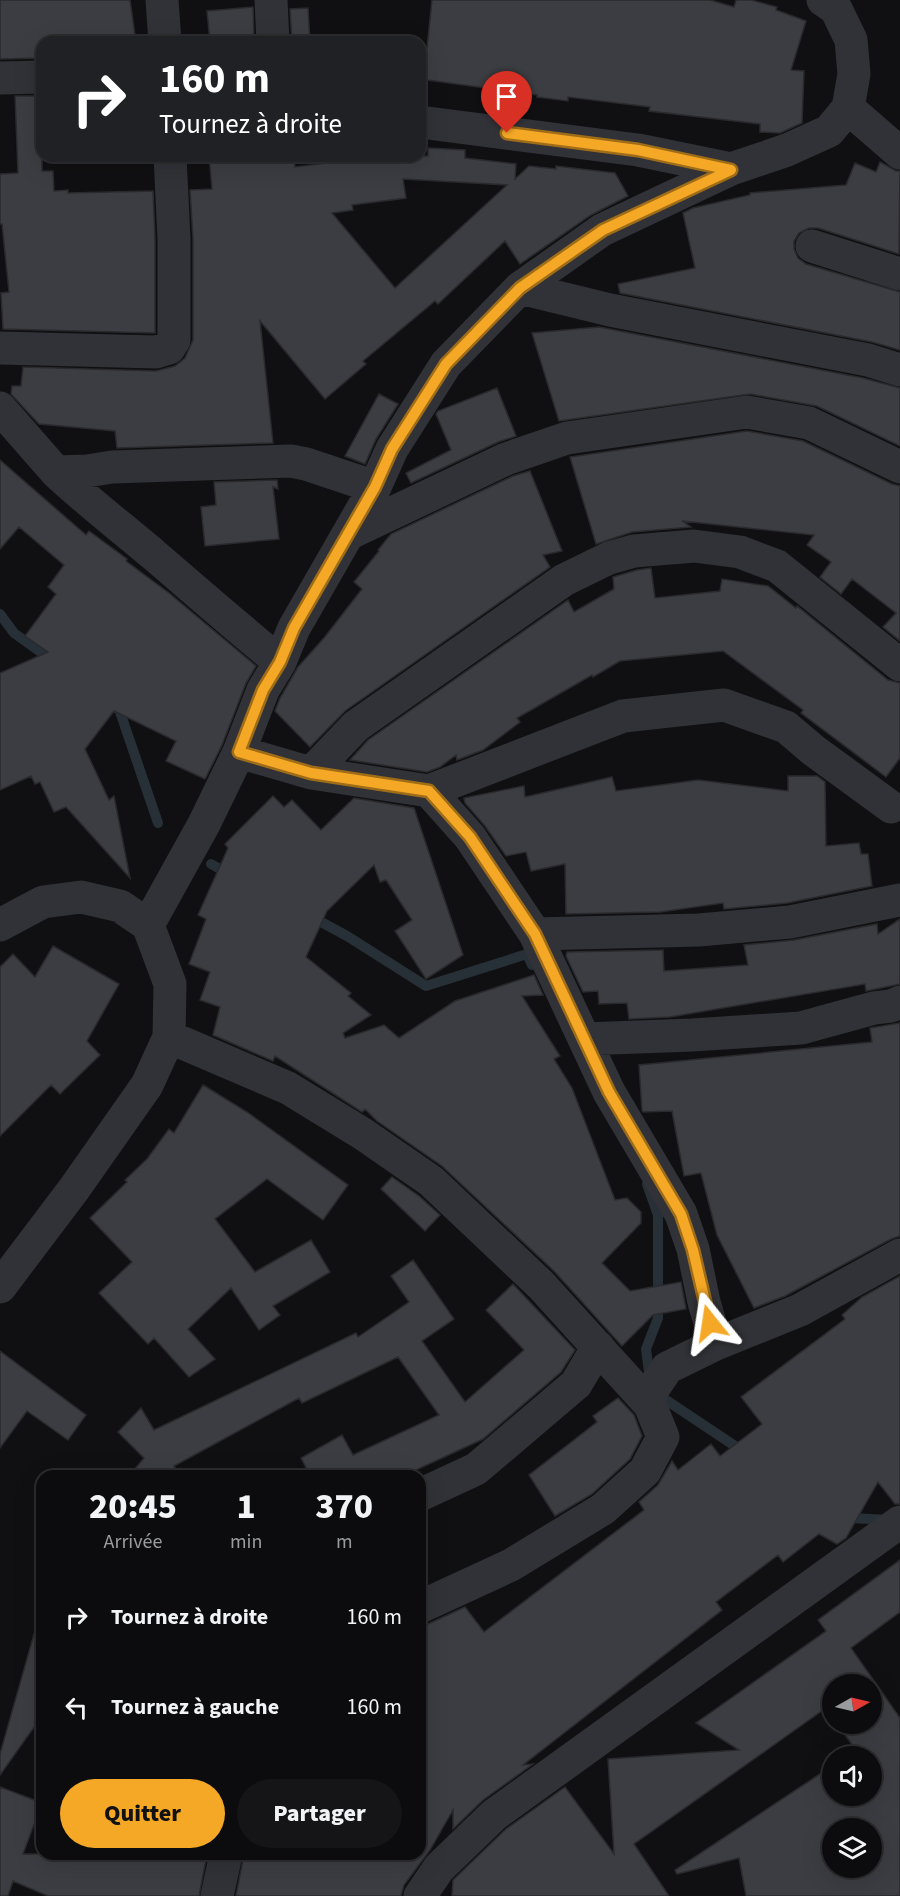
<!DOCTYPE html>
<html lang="fr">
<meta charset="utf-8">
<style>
:root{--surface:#0c0c0e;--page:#151517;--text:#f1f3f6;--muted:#9a9b9e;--line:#2c2c2e;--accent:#f5a825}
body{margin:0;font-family:"Source Sans 3",sans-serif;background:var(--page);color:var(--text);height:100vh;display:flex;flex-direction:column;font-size:22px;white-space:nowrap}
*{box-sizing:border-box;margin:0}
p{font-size:20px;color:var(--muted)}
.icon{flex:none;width:33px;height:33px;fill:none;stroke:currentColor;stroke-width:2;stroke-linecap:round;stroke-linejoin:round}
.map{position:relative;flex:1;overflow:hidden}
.drawer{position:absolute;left:36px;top:1470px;width:390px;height:390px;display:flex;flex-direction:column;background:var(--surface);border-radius:18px;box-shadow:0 6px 24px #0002,0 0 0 2px var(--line)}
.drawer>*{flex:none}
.hud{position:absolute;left:36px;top:36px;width:390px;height:126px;border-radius:18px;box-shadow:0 6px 24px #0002,0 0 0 2px var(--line);background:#202124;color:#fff;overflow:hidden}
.needle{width:39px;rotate:82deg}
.tools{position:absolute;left:822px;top:1674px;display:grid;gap:12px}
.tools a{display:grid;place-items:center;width:60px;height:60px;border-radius:50%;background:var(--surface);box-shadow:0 6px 24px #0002,0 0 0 2px var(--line);font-size:30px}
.pin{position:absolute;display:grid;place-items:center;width:51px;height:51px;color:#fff;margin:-62px -26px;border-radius:50% 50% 50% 0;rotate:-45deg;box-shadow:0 0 6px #0007}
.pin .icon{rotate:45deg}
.me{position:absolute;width:66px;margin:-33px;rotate:345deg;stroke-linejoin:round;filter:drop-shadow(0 0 4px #0008)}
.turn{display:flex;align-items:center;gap:21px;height:126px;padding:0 24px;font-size:27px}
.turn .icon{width:78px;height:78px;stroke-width:2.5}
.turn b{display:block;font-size:42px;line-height:51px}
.eta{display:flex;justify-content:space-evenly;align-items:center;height:102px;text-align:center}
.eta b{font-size:36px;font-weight:800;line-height:42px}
.primary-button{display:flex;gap:12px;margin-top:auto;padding:12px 24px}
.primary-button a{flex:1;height:69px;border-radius:36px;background:var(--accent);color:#111;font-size:24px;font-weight:800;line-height:69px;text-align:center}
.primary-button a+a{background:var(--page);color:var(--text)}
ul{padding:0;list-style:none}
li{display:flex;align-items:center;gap:18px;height:90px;padding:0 24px}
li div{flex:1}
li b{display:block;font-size:22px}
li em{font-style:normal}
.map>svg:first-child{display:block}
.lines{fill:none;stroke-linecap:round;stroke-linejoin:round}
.stream{stroke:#273036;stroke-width:10}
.building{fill:#3c3d42;stroke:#2a2a2e;stroke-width:1.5;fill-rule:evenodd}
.street{stroke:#313237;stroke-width:33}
.route-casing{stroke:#9f6d18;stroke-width:15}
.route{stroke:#f5a825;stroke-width:10}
</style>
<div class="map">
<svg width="900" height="1896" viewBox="0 0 900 1896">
<rect width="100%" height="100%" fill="#101012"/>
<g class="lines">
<path class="stream" d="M0,614L14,633L53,661
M114,705L119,709L158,823
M211,864L229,874
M310,916L347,936L426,986L527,954L532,965
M647,1184L658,1215V1318L646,1349L650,1380
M659,1392L663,1398L744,1452
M844,1514L850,1518L890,1520"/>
</g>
<path class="building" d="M0,0H130L136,42H42V58L0,59Z
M432,0H710L734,7L736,0H751L777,7L776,10L806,21L791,70L804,71L802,123L780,133L760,132V124L649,111L650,107L568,97V101L537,97V95L420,79V47L427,48Z
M253,7L254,42H210L207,11Z
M308,8L310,42H292L290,9Z
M15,96H42V171H53L54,191L68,190V193L153,191L155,239V333L3,329L1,293L9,292L2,224H0V174L18,173Z
M428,148L465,150V158L516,164L515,179L529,166L556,169V166L615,173L628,196L591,215L520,264L505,241L438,304L435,301L363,361L366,364L325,399L260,321L273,443L117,448L115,431L39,424L11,394L12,386H21L23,367L156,371L175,366L185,358L193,340V239L190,190L212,189L209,156H294L295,167L359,159V156H428ZM403,179L507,185L395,288L332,213L353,210L352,205L406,198Z
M880,162L896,171H900L899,254L818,228H809L799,233L794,241V249L798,258L806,264L900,292V350L872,342L620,293L618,284L695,268L683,213L693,208L750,195V193L846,185L855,163L876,172Z
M599,327L863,378L900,388V446L817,406L750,394L559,421L532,333Z
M497,388L516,436L498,442L411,483L406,473L451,450L436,414L438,411Z
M379,394L398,404L376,439L365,464L345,456Z
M747,431L803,441L892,484L900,486V641L883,627L896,613L852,579L841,594L820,577L831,562L807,545L814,535L682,521L691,527L632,532L596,544L570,457Z
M0,460L86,535L89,531L127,559L126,561L169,593L256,666L246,683L222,745L205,779L166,761L176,741L114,711L85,749L109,800L114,796L130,878L66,807L54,812L40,782L35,784L31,776L0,790V673L48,652L25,636L56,594L48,587L64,565L19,527L0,549Z
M530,471L562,551L543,555L550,567L345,711L310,747L275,711L280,698L298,667L324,638L362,589L354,582L379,551L378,550L391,534L513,476Z
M277,480L278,489L273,487L279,539L205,546L201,507L216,505L214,482Z
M651,568L655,598L720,591L722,579L768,586L796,608L797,606L888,680L900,683V758L886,777L801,713L803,710L723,651L620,661L593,677L592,675L517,718L520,722L483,750L457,760L456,755L440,767L427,772L350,760L368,740L568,600L574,612L614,589L613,577L637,570Z
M788,776H817L825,782L826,846L859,843L861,854H868L872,886L787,903L724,909L723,903L660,912L566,914L565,864L531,871L526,852L506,856L485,826L465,803L464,798L524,786L525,797L612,777L616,791L698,780L788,791Z
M273,796L284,807L292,800L321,830L354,798L414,808L463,955L426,979L395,931L412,920L386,880L380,882L374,865L327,911L306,957L351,993L348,996L371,1015L343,1033L345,1038L384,1025L399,1038L455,1001L534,975L543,995L522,996L560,1056L554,1059L572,1088L615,1200L627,1198L641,1212V1223L602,1263L630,1291L681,1282L686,1309L653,1315L622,1346L554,1271L442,1166L377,1121L365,1109L362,1112L275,1056L273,1061L213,1035L220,1007L200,1000L210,972L189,964L206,919L198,915L228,848L225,844Z
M900,919V984L866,991L865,984L670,1017L629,1019L627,1003L599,1004L598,991L583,992L566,956L567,952L663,950L664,971L748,965L744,945L794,940L877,924L878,934Z
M53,946L119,984L87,1041L100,1055L60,1094L51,1085L0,1136V967L13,954L35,977Z
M900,1023V1236L891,1239L785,1296L754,1308L717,1235L701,1173L684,1176L672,1111L643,1112L642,1110L639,1065L872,1042L870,1028Z
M203,1085L247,1112L348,1185L323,1220L267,1179L215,1219L255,1272L311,1240L330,1272L273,1306L280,1315L259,1330L231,1288L188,1329L215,1359L189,1377L154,1338L148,1344L99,1293L132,1262L90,1218L127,1182L125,1180L147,1159L169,1129L174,1133Z
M392,1177L419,1196L440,1215L425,1231L381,1189Z
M413,1260L454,1319L422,1341L465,1402L524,1350L486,1310L513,1284L575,1350L561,1372L483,1439L403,1476H308L310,1475L301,1458L342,1435L353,1455L439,1415L398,1357L302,1403L299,1398L174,1466L180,1476H163L161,1474L157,1476H129L144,1458L118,1432L141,1408L154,1430L356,1333L358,1337L409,1302L391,1276Z
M900,1276V1504H895L878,1482L846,1538L837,1544L819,1534L783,1562L778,1555L716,1602L722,1610L523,1765L533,1764L483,1800L453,1829V1810L430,1850L404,1885L401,1896H236L244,1854H420V1625L428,1624L465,1607L484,1632L644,1510L639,1502L658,1485L672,1461L678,1470L711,1444L720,1456L762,1424L741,1397L845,1319L842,1315L862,1297Z
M0,1351L86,1415L68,1440L27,1411L0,1448Z
M618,1398L634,1415L642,1436L630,1459L592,1494L555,1516L529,1475L597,1422L593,1416Z
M900,1560V1612L851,1648L900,1718V1896H746L739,1858L677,1874L675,1870L832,1766V1796H872V1756H847L856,1750L837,1724H872V1684H832V1717L826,1708L634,1844L669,1896H452L453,1880L506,1829L565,1787L614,1854L608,1759L739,1750L696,1723L826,1631L818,1620ZM832,1828H872V1868H832Z
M34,1634L42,1635V1716L0,1775V1754Z
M0,1787L42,1803L23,1854H207L199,1896H48L13,1881L8,1896H0Z"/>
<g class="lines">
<path class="street" d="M162,0L165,42
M271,0L273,42
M0,78L42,77
M848,108L900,153
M420,122L638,150L731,169
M812,246L900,274
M520,288L610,310L868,360L900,370
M0,348L156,352L169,348L174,340V239L170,156
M0,408L56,472L87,471L112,467L291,461L306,464L375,487
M56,472C87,501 121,527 154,555C196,591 237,627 280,662
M348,534L506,459L567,438L747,412L809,423L900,467
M239,752L311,773L356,726L564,580L609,558L634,551L694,546L740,552L777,566L900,665
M311,773L429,791L470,837L535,934L609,1092L681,1214L693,1249L704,1302L716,1344
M429,791L623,716L724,705L786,727L813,750L891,807
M0,925L43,902L81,897L120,906L148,925L170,984L169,1037L147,1085L74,1189L0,1287
M148,925L204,824L239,752L263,690L280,662L294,628L375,487L392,449L446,364L520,288L602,230L731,169L787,150L829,131L848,108L854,74L851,40L836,9L823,0
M535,934L699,930L790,922L900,900
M169,1037L288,1088L363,1134L431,1181L541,1285L650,1405
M584,1039L692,1035L801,1028L874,1008L891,1006L900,1002
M420,1495L476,1469L576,1384L598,1347
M420,1607L511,1565L603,1509L645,1471L663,1437L650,1405L651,1392L667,1368L716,1344L800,1310L900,1255
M217,1896L226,1854
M420,1896L439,1868L494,1815L900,1522"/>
</g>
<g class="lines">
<g class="route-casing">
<path id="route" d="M507,133L638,150L731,170L603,230L520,288L446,364L392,449L375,487L294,628L280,662L263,690L239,752L311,773L429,791L470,837L535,934L609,1092L681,1214L693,1250L710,1323"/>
</g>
<use href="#route" class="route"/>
</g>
</svg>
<div class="tools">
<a><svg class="needle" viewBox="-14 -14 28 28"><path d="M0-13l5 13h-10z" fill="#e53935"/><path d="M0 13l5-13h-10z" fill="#9a9b9e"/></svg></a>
<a><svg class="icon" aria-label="sound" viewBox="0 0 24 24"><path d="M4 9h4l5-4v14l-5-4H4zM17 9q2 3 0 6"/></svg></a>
<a><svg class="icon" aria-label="layers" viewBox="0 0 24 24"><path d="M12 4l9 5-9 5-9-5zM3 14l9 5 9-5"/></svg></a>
</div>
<div class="pin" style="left:507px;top:133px;background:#d93025"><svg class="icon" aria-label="arrive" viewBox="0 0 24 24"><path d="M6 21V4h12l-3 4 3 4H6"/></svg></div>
<svg class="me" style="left:710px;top:1323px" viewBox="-20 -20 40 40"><path d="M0-17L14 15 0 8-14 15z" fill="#f5a825" stroke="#fff" stroke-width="4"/></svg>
<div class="hud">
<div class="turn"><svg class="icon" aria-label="right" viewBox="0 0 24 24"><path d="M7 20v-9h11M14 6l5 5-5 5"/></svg><div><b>160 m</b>Tournez à droite</div></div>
</div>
<section class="drawer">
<div class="eta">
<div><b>20:45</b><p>Arrivée</p></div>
<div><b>1</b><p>min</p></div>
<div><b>370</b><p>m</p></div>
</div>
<ul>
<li><svg class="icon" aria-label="right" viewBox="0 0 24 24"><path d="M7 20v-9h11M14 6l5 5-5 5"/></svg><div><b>Tournez à droite</b></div><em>160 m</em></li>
<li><svg class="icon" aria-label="left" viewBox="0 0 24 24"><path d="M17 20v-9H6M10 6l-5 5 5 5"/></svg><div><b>Tournez à gauche</b></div><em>160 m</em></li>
</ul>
<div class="primary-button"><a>Quitter</a><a>Partager</a></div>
</section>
</div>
